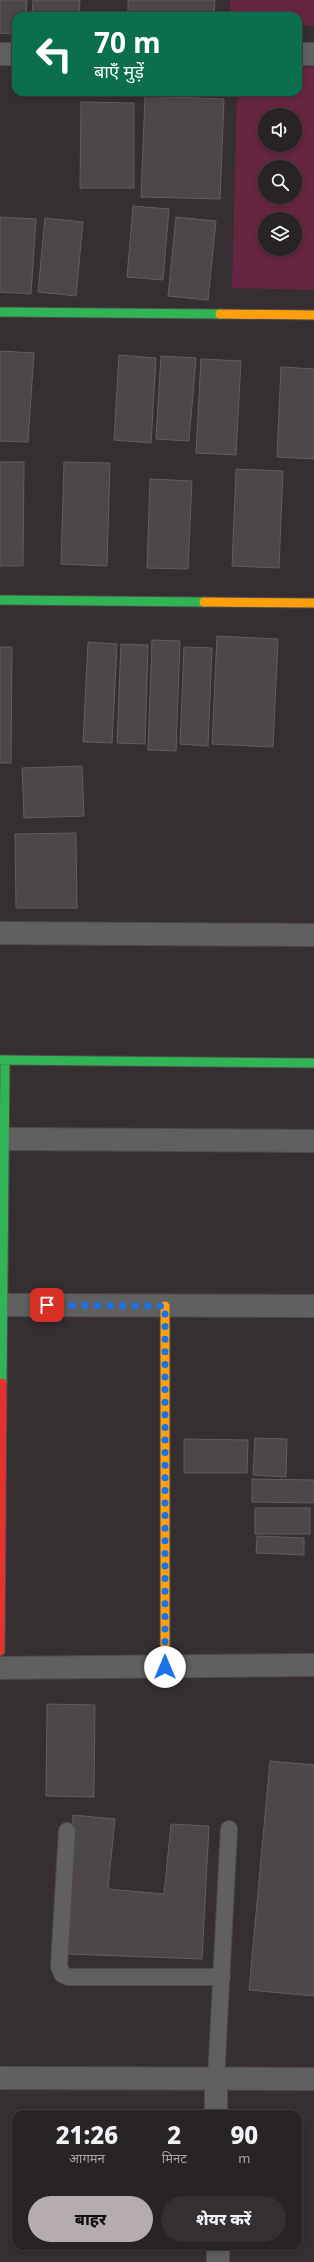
<!DOCTYPE html>
<html lang="hi">
<meta charset="utf-8">
<style>
:root{--surface:#282325;--page:#342f32;--text:#f1f3f6;--muted:#a5a4a7;--line:#444042;--accent:#b4acae}
body{margin:0;font-family:"Noto Sans","Noto Sans Devanagari",sans-serif;background:var(--page);color:var(--text);height:100vh;display:flex;flex-direction:column;font-size:15px;white-space:nowrap}
*{box-sizing:border-box;margin:0}
p{font-size:13px;color:var(--muted)}
.icon{flex:none;width:22px;height:22px;fill:none;stroke:currentColor;stroke-width:2;stroke-linecap:round;stroke-linejoin:round}
.map{position:relative;flex:1;overflow:hidden}
.drawer{position:absolute;left:12px;top:2110px;width:290px;height:140px;display:flex;flex-direction:column;background:var(--surface);border-radius:12px;box-shadow:0 2px 6px #0003,0 0 0 1px var(--line)}
.drawer>*{flex:none}
.top-card{position:absolute;left:12px;top:12px;width:290px;height:84px;border-radius:12px;box-shadow:0 2px 6px #0003,0 0 0 1px var(--line);background:#0b6e4f;color:#fff;overflow:hidden}
.fabs{position:absolute;left:258px;top:108px;display:grid;gap:8px}
.fabs a{display:grid;place-items:center;width:44px;height:44px;border-radius:50%;background:var(--surface);box-shadow:0 2px 6px #0003,0 0 0 1px var(--line);font-size:20px}
.pin{position:absolute;display:grid;place-items:center;width:34px;height:34px;color:#fff;margin:-17px;border-radius:8px;box-shadow:0 2px 6px #0006}
.me{position:absolute;width:44px;margin:-22px;rotate:0deg;stroke-linejoin:round;filter:drop-shadow(0 0 3px #0008)}
.turn{display:flex;align-items:center;gap:14px;height:84px;padding:0 16px;font-size:18px}
.turn .icon{width:52px;height:52px;stroke-width:2.5}
.turn b{display:block;font-size:28px;line-height:34px}
.eta{display:flex;justify-content:space-evenly;align-items:center;height:68px;text-align:center}
.eta b{font-size:24px;font-weight:800;line-height:28px}
.cta{display:flex;gap:8px;margin-top:auto;padding:8px 16px}
.cta a{flex:1;height:46px;border-radius:24px;background:var(--accent);color:#111;font-size:16px;font-weight:800;line-height:46px;text-align:center}
.cta a+a{background:var(--page);color:var(--text)}
.map>svg:first-child{display:block}
.green{fill:#662540;fill-rule:evenodd}
.building{fill:#4d4749;stroke:#635d5f}
.lines{fill:none;stroke-linecap:round;stroke-linejoin:round}
.lane-casing{stroke:#504b4d;stroke-width:18}
.street-casing{stroke:#504b4d;stroke-width:24}
.fast-casing{stroke:#504b4d;stroke-width:11}
.slow-casing{stroke:#504b4d;stroke-width:11}
.jam-casing{stroke:#504b4d;stroke-width:11}
.lane{stroke:#606061;stroke-width:16}
.street{stroke:#606061;stroke-width:22}
.fast{stroke:#30b455;stroke-width:9}
.slow{stroke:#ff9f0a;stroke-width:9}
.jam{stroke:#e5322d;stroke-width:9}
.route{stroke:#1a73e8;stroke-width:7;stroke-dasharray:0 12.6}
</style>
<div class="map">
<svg width="314" height="2262" viewBox="0 0 314 2262">
<rect width="100%" height="100%" fill="#362f31"/>
<path class="green" d="M230,0H314V26L298,25V16H230Z
M298,67H314V290L232,288L237,92H298ZM265,115H295V145H265ZM265,167H295V197H265ZM265,219H295V249H265Z"/>
<path class="building" d="M0,0H27L26,16H16V34L0,33Z
M33,0H80L79,16H32Z
M128,0H215L214,16H128Z
M145,96L224,99L220,199L141,197Z
M81,102L134,103V188H80Z
M133,206L169,209L163,280L127,277Z
M0,217L36,219L31,294L0,292Z
M176,217L216,221L208,300L168,296Z
M45,218L83,222L76,296L38,292Z
M0,351L34,353L28,442L0,441Z
M119,355L156,358L151,443L114,440Z
M161,356L196,358L189,441L156,439Z
M201,359L241,361L236,455L196,453Z
M281,367L314,369V459L277,457Z
M0,462H24L23,566H0Z
M64,462L110,463L107,566L61,564Z
M236,469L283,471L279,568L232,566Z
M150,479L192,481L188,569L147,568Z
M217,636L278,639L273,747L212,744Z
M152,640L180,641L176,751L148,750Z
M88,642L117,644L112,743L83,742Z
M121,644L148,645L145,744L117,743Z
M0,647H12L11,763H0Z
M184,647L212,648L208,746L180,744Z
M82,766L84,816L24,818L22,768Z
M76,833L77,908H16L15,834Z
M255,1438L287,1439L286,1477L253,1475Z
M184,1439L248,1440L247,1473H184Z
M252,1479L314,1480V1503L252,1502Z
M255,1508H310V1534H255Z
M257,1536L304,1538V1555L256,1553Z
M47,1704L95,1705L94,1797L46,1796Z
M270,1761L314,1765V1996L249,1990Z
M73,1815L115,1819L108,1889L164,1894L171,1824L209,1826L202,1959L67,1954Z"/>
<g class="lines">
<g class="lane-casing">
<path id="lane" d="M67,1831L59,1966L62,1974L68,1977H222
M216,2079L229,1829"/>
</g>
<g class="street-casing">
<path id="street" d="M0,54H16
M298,54H314
M0,933L314,935
M5,1139L314,1141
M3,1305L314,1306
M0,1668L314,1665
M0,2078L314,2079
M216,2079V2114
M218,2246V2262"/>
</g>
<g class="fast-casing">
<path id="fast" d="M0,312L220,314
M0,600L204,602
M0,1060L314,1063
M2,1383L5,1060"/>
</g>
<g class="slow-casing">
<path id="slow" d="M220,314L314,315
M204,602L314,603
M165,1306V1667"/>
</g>
<g class="jam-casing">
<path id="jam" d="M0,1651L2,1383"/>
</g>
<use href="#lane" class="lane"/>
<use href="#street" class="street"/>
<use href="#fast" class="fast"/>
<use href="#slow" class="slow"/>
<use href="#jam" class="jam"/>
</g>
<g class="lines">
<path class="route" d="M47,1305L165,1306V1667"/>
</g>
</svg>
<div class="fabs">
<a><svg class="icon" aria-label="sound" viewBox="0 0 24 24"><path d="M4 9h4l5-4v14l-5-4H4zM17 9q2 3 0 6"/></svg></a>
<a><svg class="icon" aria-label="search" viewBox="0 0 24 24"><circle cx="10" cy="10" r="6"/><path d="M15 15l6 6"/></svg></a>
<a><svg class="icon" aria-label="layers" viewBox="0 0 24 24"><path d="M12 4l9 5-9 5-9-5zM3 14l9 5 9-5"/></svg></a>
</div>
<div class="pin" style="left:47px;top:1305px;background:#d93025"><svg class="icon" aria-label="arrive" viewBox="0 0 24 24"><path d="M6 21V4h12l-3 4 3 4H6"/></svg></div>
<svg class="me" style="left:165px;top:1667px" viewBox="-20 -20 40 40"><circle r="19" fill="#fff"/><path d="M0-13L10 11 0 6-10 11z" fill="#1a73e8"/></svg>
<div class="top-card">
<div class="turn"><svg class="icon" aria-label="left" viewBox="0 0 24 24"><path d="M17 20v-9H6M10 6l-5 5 5 5"/></svg><div><b>70 m</b>बाएँ मुड़ें</div></div>
</div>
<section class="drawer">
<div class="eta">
<div><b>21:26</b><p>आगमन</p></div>
<div><b>2</b><p>मिनट</p></div>
<div><b>90</b><p>m</p></div>
</div>
<div class="cta"><a>बाहर</a><a>शेयर करें</a></div>
</section>
</div>
